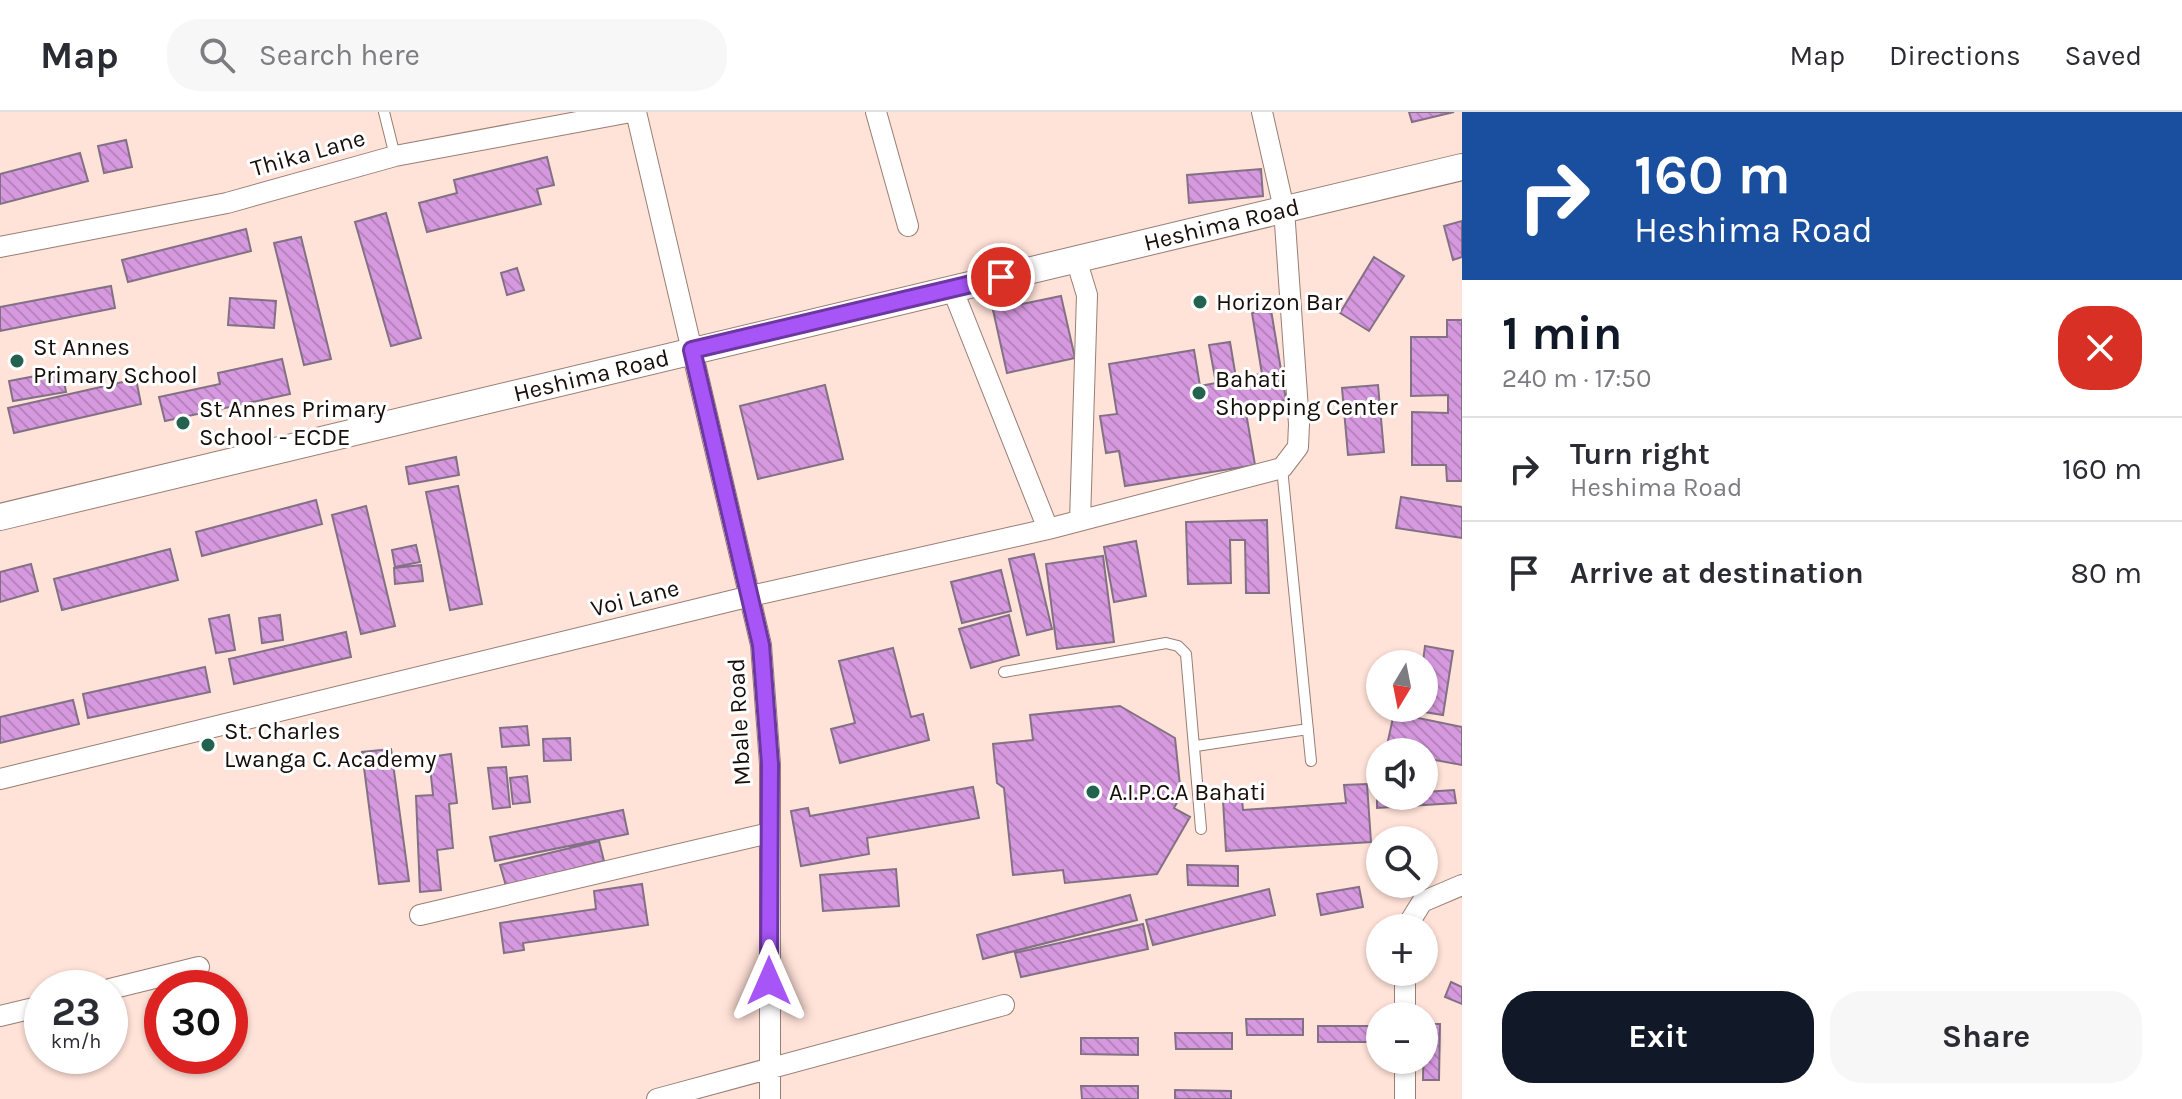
<!DOCTYPE html>
<meta charset="utf-8">
<style>
:root{--surface:#fff;--page:#f7f7f7;--text:#2b2b33;--muted:#7c7c81;--line:#e1e1e2;--accent:#111827}
body{margin:0;font-family:Karla,sans-serif;background:var(--page);color:var(--text);height:100vh;display:flex;flex-direction:column;font-size:30px;white-space:nowrap}
*{box-sizing:border-box;margin:0}
p{font-size:26px;color:var(--muted)}
.icon{flex:none;width:44px;height:44px;fill:none;stroke:currentColor;stroke-width:2;stroke-linecap:round;stroke-linejoin:round}
.map{position:relative;flex:1;overflow:hidden}
.details{display:flex;flex-direction:column;background:var(--surface);width:720px}
.details>*{flex:none}
.banner{background:#1a4fa0;color:#fff;overflow:hidden}
.needle{width:52px;rotate:190deg}
.fabs{position:absolute;left:1366px;top:538px;display:grid;gap:16px}
.fabs a{display:grid;place-items:center;width:72px;height:72px;border-radius:50%;background:var(--surface);box-shadow:0 2px 6px #0004;font-size:40px}
.speed{position:absolute;left:24px;top:858px;display:flex;gap:16px;font-size:40px;font-weight:700;text-align:center}
.speed>*{display:grid;place-content:center;width:104px;height:104px;border-radius:50%;background:var(--surface);box-shadow:0 2px 6px #0004;line-height:1}
.speed small{font-size:20px;font-weight:400}
.speed .limit{border:12px solid #d22;background:#fff;color:#111}
.pin{position:absolute;display:grid;place-items:center;width:68px;height:68px;color:#fff;margin:-34px;border:4px solid #fff;border-radius:50%;box-shadow:0 2px 8px #0007}
.me{position:absolute;width:88px;margin:-44px;rotate:0deg;stroke-linejoin:round;filter:drop-shadow(0 0 6px #0008)}
.turn{display:flex;align-items:center;gap:28px;height:168px;padding:0 40px;font-size:36px}
.turn .icon{width:104px;height:104px;stroke-width:2.5}
.turn b{display:block;font-size:56px;line-height:68px}
.round{display:grid;place-items:center;flex:none;width:84px;height:84px;border-radius:32px;background:var(--page)}
.headline{display:flex;align-items:center;justify-content:space-between;height:136px;padding:0 40px}
h1{font-size:48px;font-weight:700;line-height:60px;color:var(--accent)}
.primary-button{display:flex;gap:16px;margin-top:auto;padding:16px 40px}
.primary-button a{flex:1;height:92px;border-radius:32px;background:var(--accent);color:#fff;font-size:32px;font-weight:700;line-height:92px;text-align:center}
.primary-button a+a{background:var(--page);color:var(--text)}
ul{padding:0;list-style:none}
li{display:flex;align-items:center;gap:24px;height:104px;padding:0 40px;border-top:2px solid var(--line)}
li div{flex:1}
li b{display:block;font-size:30px}
li em{font-style:normal}
header{display:flex;align-items:center;gap:48px;box-sizing:border-box;height:112px;padding:0 40px;background:var(--surface);border-bottom:2px solid var(--line)}
header strong{font-size:38px}
nav{display:flex;gap:44px;margin-inline-start:auto;font-size:28px}
.search{width:560px;height:72px;background:var(--page);display:flex;align-items:center;gap:20px;box-sizing:border-box;padding:0 28px;border-radius:32px;color:var(--muted);font-size:30px}
main{display:flex;flex:1;min-height:0}
.map>svg:first-child{display:block}
.building{fill:url(#building-back-hatch);stroke:#827184;stroke-width:2}
.lines{fill:none;stroke-linecap:round;stroke-linejoin:round}
.service-casing{stroke:#987e75;stroke-width:12}
.minor-casing{stroke:#987e75;stroke-width:22}
.tertiary-casing{stroke:#987e75;stroke-width:28}
.service{stroke:#fff;stroke-width:10}
.minor{stroke:#fff;stroke-width:20}
.tertiary{stroke:#fff;stroke-width:26}
.route-casing{stroke:#6d37a1;stroke-width:20}
.route{stroke:#a855f7;stroke-width:14}
.poi-dot{fill:#23624f;stroke:#fff;stroke-width:3}
.labels{text-anchor:middle;dominant-baseline:central;stroke-width:6;stroke-linejoin:round;paint-order:stroke}
.street-label{font-size:24px;fill:#170e0a;stroke:#fff}
.poi-label{font-size:24px;fill:#170e0a;stroke:#fff;text-anchor:start}
</style>
<header>
<strong>Map</strong>
<div class="search"><svg class="icon" aria-label="search" viewBox="0 0 24 24"><circle cx="10" cy="10" r="6"/><path d="M15 15l6 6"/></svg>Search here</div>
<nav><a>Map</a><a>Directions</a><a>Saved</a></nav>
</header>
<main>
<div class="map">
<svg width="1462" height="987" viewBox="0 0 1462 987">
<defs>
<pattern id="building-back-hatch" width="6" height="6" patternUnits="userSpaceOnUse" patternTransform="scale(2)"><rect width="6" height="6" fill="#d699df"/><path d="M-1 5l2 2M0 0l6 6M5-1l2 2" fill="none" stroke="#b783be"/></pattern>
</defs>
<rect width="100%" height="100%" fill="#ffe2d8"/>
<path class="building" d="M1409,0H1454L1412,10Z
M126,28L132,55L104,61L98,34Z
M80,41L88,69L0,92V62Z
M547,45L554,73L537,77L541,92L427,120L419,91L457,81L454,68Z
M1261,57L1263,84L1189,91L1187,63Z
M386,101L421,226L391,234L355,110Z
M1462,109V145L1453,148L1444,114Z
M246,117L251,139L128,170L122,148Z
M301,125L331,247L304,253L274,131Z
M1374,145L1404,164L1369,219L1340,201Z
M517,156L524,178L507,183L501,161Z
M111,174L115,196L0,219V195Z
M1061,184L1075,246L1007,261L993,198Z
M230,186L276,189L274,216L228,213Z
M1271,198L1286,288L1245,295L1255,353L1125,374L1119,339L1106,341L1100,304L1117,302L1109,252L1194,238L1200,274L1216,271L1209,233L1230,230L1236,266L1262,262L1252,201Z
M1447,208H1462V369H1447L1446,353H1412V300L1448,301V283L1411,284V225H1447Z
M282,247L290,282L165,309L159,285L220,272L218,261Z
M62,259L66,280L13,289L9,269Z
M136,267L141,292L14,321L8,296Z
M825,273L843,347L758,367L740,294Z
M1378,273L1384,340L1348,343L1342,276Z
M456,345L459,363L409,372L406,355Z
M458,374L482,492L450,498L426,380Z
M1401,385L1462,395V426L1396,416Z
M316,388L322,412L202,444L196,420Z
M366,394L395,514L361,522L332,403Z
M1267,408L1269,481H1246L1245,428H1230L1231,471L1188,472L1186,410Z
M1136,429L1146,484L1114,490L1104,435Z
M416,433L420,450L395,455L392,438Z
M170,437L178,468L62,498L54,467Z
M1034,442L1052,517L1027,523L1009,447Z
M1103,444L1114,530L1057,537L1046,452Z
M31,452L38,479L0,490V460Z
M421,453L423,469L395,472L394,456Z
M1001,458L1011,499L962,511L951,470Z
M229,503L235,538L216,541L209,507Z
M280,503L283,528L262,531L259,506Z
M1009,503L1019,543L971,556L959,517Z
M346,520L351,545L234,572L229,547Z
M1425,534L1453,539L1443,603L1400,596H1424V552H1384L1385,545L1423,550Z
M893,536L911,605L923,602L929,628L840,651L831,617L855,611L839,549Z
M205,555L210,580L88,606L83,582Z
M73,588L79,612L0,631V605Z
M1120,594L1175,626L1181,683L1174,696L1190,705L1157,762L1065,771L1063,758L1013,763L1004,676L997,671L993,632L1033,628L1030,603Z
M1394,601L1462,615V653L1424,646V640L1386,638Z
M527,614L529,633L502,635L500,616Z
M570,626L571,648L544,649L543,627Z
M391,637L409,769L379,772L362,640Z
M451,642L457,691L449,692L453,736L437,738L441,778L420,780L416,684L433,683L429,645Z
M506,655L510,695L493,697L488,656Z
M527,664L530,690L513,692L510,666Z
M1367,672L1371,730L1226,739L1223,688L1242,687L1243,698L1346,691L1344,673Z
M973,675L979,706L867,726L869,742L801,754L791,699L808,696L810,704Z
M1454,678L1456,691L1377,696V683L1424,684V680Z
M623,698L628,722L495,749L490,725Z
M599,729L604,749L506,774L500,753Z
M1187,753L1238,754V774L1188,773Z
M896,757L899,794L823,799L820,763Z
M642,772L648,813L523,831L524,838L504,841L500,811L596,797L594,779Z
M1359,775L1363,795L1321,803L1317,782Z
M1269,777L1275,803L1153,833L1146,808Z
M1130,783L1137,808L983,847L977,823Z
M1143,812L1148,837L1021,865L1015,841Z
M1451,870L1462,875V892L1445,885Z
M1246,907H1303V923H1247Z
M1424,912H1440L1439,968H1423Z
M1318,914H1374V930H1318Z
M1175,921H1232V937H1176Z
M1081,926H1138V943L1081,942Z
M1081,974H1138V987H1082Z
M1175,978L1231,979V987H1175Z"/>
<g class="lines">
<g class="service-casing">
<path id="service" d="M384,0L395,44
M1282,356L1311,649
M1004,560L1166,531L1178,534L1186,542L1201,717
M1196,634L1308,617"/>
</g>
<g class="minor-casing">
<path id="minor" d="M636,0L761,533L770,652V987
M876,0L908,114
M0,135L227,91L395,44L631,0
M1076,147L1087,183L1080,409
M952,176L1048,417
M0,667L751,484L1048,417L1282,356L1298,335L1299,312L1284,97L1262,0
M420,803L769,721
M1406,816L1422,790L1462,773
M1405,860V904
M110,877L199,855
M0,904L42,894
M1405,948V987
M657,987L1004,893"/>
</g>
<g class="tertiary-casing">
<g id="tertiary">
<path id="s1" d="M0,405L1462,55"/>
</g>
</g>
<use href="#service" class="service"/>
<use href="#minor" class="minor"/>
<use href="#tertiary" class="tertiary"/>
</g>
<g class="lines">
<g class="route-casing">
<path id="route" d="M769,869L770,652L761,533L692,238L1001,165"/>
</g>
<use href="#route" class="route"/>
</g>
<g class="poi-dot">
<circle cx="1200" cy="190" r="8"/>
<circle cx="17" cy="249" r="8"/>
<circle cx="1199" cy="281" r="8"/>
<circle cx="183" cy="311" r="8"/>
<circle cx="208" cy="633" r="8"/>
<circle cx="1093" cy="680" r="8"/>
</g>
<g class="labels">
<g class="street-label">
<text transform="translate(308 41) rotate(-16)">Thika Lane</text>
<text stroke="none"><textPath href="#s1" startOffset="1256">Heshima Road</textPath></text>
<text stroke="none"><textPath href="#s1" startOffset="608">Heshima Road</textPath></text>
<text transform="translate(635 486) rotate(-14)">Voi Lane</text>
<text transform="translate(739 610) rotate(-93)">Mbale Road</text>
</g>
<g class="poi-label">
<text x="1216" y="190">Horizon Bar</text>
<text x="33" y="235">St Annes<tspan x="33" dy="28">Primary School</tspan></text>
<text x="1215" y="267">Bahati<tspan x="1215" dy="28">Shopping Center</tspan></text>
<text x="199" y="297">St Annes Primary<tspan x="199" dy="28">School - ECDE</tspan></text>
<text x="224" y="619">St. Charles<tspan x="224" dy="28">Lwanga C. Academy</tspan></text>
<text x="1109" y="680">A.I.P.C.A Bahati</text>
</g>
</g>
</svg>
<div class="fabs">
<a><svg class="needle" viewBox="-14 -14 28 28"><path d="M0-13l5 13h-10z" fill="#e53935"/><path d="M0 13l5-13h-10z" fill="#7c7c81"/></svg></a>
<a><svg class="icon" aria-label="sound" viewBox="0 0 24 24"><path d="M4 9h4l5-4v14l-5-4H4zM17 9q2 3 0 6"/></svg></a>
<a><svg class="icon" aria-label="search" viewBox="0 0 24 24"><circle cx="10" cy="10" r="6"/><path d="M15 15l6 6"/></svg></a>
<a>+</a>
<a>−</a>
</div>
<div class="speed"><div>23<small>km/h</small></div><div class="limit">30</div></div>
<div class="pin" style="left:1001px;top:165px;background:#d93025"><svg class="icon" aria-label="arrive" viewBox="0 0 24 24"><path d="M6 21V4h12l-3 4 3 4H6"/></svg></div>
<svg class="me" style="left:769px;top:869px" viewBox="-20 -20 40 40"><path d="M0-17L14 15 0 8-14 15z" fill="#a855f7" stroke="#fff" stroke-width="4"/></svg>
</div>
<section class="details">
<div class="banner">
<div class="turn"><svg class="icon" aria-label="right" viewBox="0 0 24 24"><path d="M7 20v-9h11M14 6l5 5-5 5"/></svg><div><b>160 m</b>Heshima Road</div></div>
</div>
<div class="headline"><div><h1>1 min</h1><p>240 m · 17:50</p></div><a class="round" style="background:#d93025;color:#fff"><svg class="icon" aria-label="close" viewBox="0 0 24 24"><path d="M6 6l12 12M18 6L6 18"/></svg></a></div>
<ul>
<li><svg class="icon" aria-label="right" viewBox="0 0 24 24"><path d="M7 20v-9h11M14 6l5 5-5 5"/></svg><div><b>Turn right</b><p>Heshima Road</p></div><em>160 m</em></li>
<li><svg class="icon" aria-label="arrive" viewBox="0 0 24 24"><path d="M6 21V4h12l-3 4 3 4H6"/></svg><div><b>Arrive at destination</b></div><em>80 m</em></li>
</ul>
<div class="primary-button"><a>Exit</a><a>Share</a></div>
</section>
</main>
